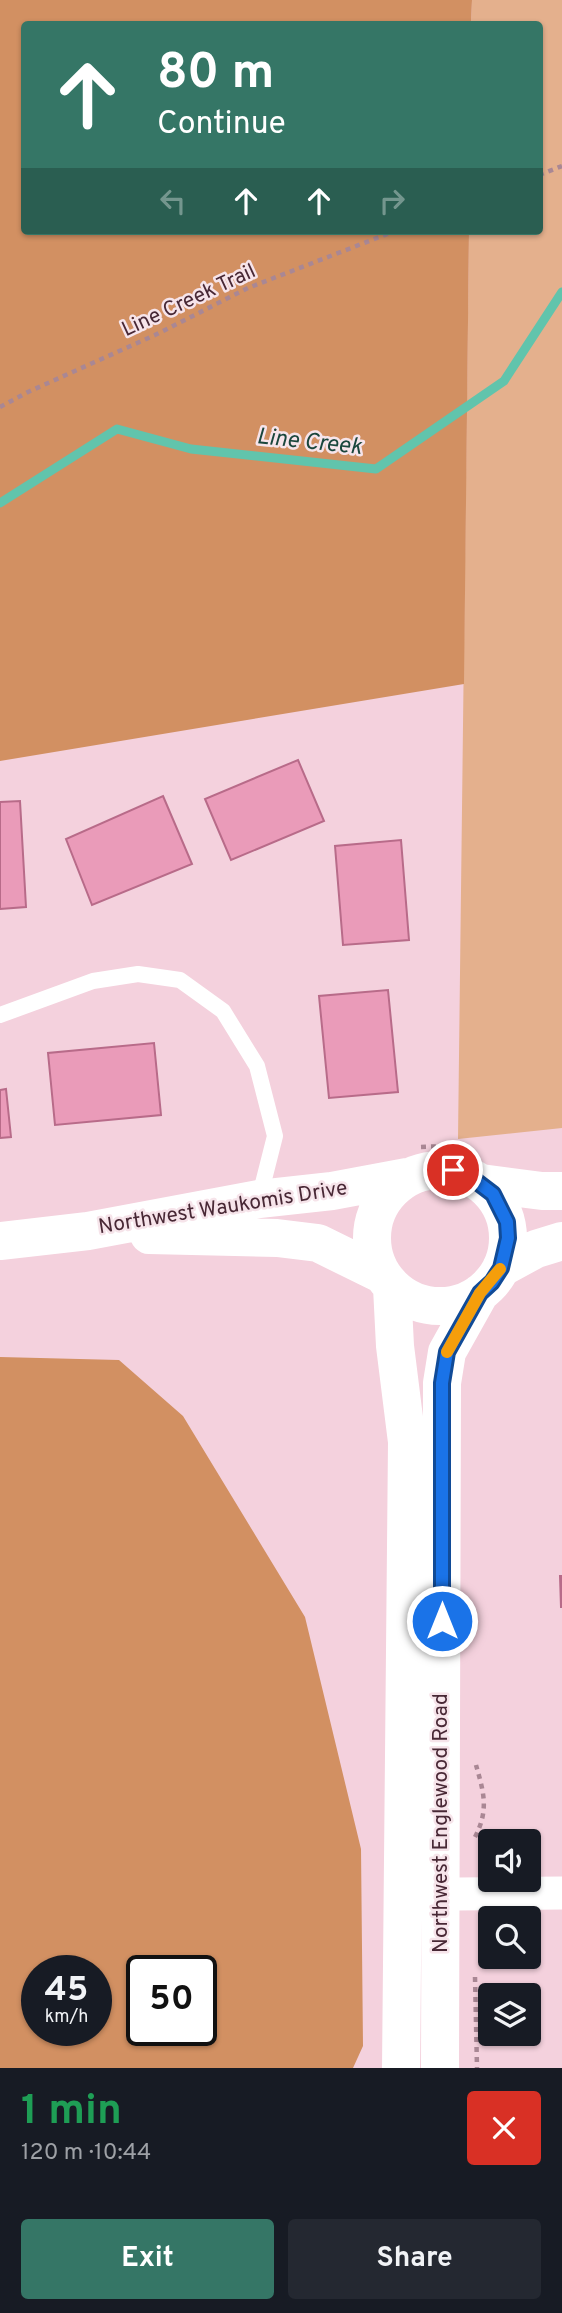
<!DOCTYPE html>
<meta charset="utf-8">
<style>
:root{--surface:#171b24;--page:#242831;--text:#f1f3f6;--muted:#9ea1a6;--accent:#357666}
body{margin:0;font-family:Overpass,sans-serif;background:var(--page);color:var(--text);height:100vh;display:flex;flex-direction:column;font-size:26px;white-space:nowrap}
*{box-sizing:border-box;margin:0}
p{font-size:23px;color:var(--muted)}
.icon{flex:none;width:38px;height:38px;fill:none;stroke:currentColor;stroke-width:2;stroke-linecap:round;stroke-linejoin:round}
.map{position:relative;height:2068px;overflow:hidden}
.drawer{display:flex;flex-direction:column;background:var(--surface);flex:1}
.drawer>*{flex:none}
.top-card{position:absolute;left:21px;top:21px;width:522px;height:214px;border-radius:7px;box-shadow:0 2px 5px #0004;background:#357666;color:#fff;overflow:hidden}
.controls{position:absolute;left:478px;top:1829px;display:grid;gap:14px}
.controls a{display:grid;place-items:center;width:63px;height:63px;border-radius:7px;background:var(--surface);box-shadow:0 2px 5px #0004;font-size:35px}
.speed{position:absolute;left:21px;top:1955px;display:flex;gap:14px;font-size:35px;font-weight:700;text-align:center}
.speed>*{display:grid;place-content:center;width:91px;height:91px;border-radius:50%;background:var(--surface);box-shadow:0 2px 5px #0004;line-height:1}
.speed small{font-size:18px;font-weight:400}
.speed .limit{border:4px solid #111;border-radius:10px;background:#fff;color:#111}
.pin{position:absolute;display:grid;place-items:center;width:60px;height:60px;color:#fff;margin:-30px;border:4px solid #fff;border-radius:50%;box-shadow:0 2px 7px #0007}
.me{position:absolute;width:77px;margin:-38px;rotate:0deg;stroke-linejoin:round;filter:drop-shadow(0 0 5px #0008)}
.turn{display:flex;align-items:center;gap:24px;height:147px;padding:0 21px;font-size:32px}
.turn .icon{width:91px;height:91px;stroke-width:2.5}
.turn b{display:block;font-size:49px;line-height:60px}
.lanes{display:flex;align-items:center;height:66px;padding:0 21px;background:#0003;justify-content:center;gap:35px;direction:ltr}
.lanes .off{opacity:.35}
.round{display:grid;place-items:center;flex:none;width:74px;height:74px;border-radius:7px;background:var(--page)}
.summary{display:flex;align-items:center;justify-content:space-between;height:119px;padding:0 21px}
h1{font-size:42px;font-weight:700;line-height:52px;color:#1e9e55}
.button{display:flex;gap:14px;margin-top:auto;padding:14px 21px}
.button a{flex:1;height:80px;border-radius:7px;background:var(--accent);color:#fff;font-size:28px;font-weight:700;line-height:80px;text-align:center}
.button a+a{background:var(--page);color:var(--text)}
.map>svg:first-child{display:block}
.green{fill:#e4b08d}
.forest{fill:#d29062;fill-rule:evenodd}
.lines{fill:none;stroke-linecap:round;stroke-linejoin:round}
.stream{stroke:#61c4ac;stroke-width:9}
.building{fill:#ea9bb9;stroke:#b86b89;stroke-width:2}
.path{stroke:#a98794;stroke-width:4.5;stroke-dasharray:5 5;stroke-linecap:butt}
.lane{stroke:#fff;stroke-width:16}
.street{stroke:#fff;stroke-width:33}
.secondary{stroke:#fff;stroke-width:38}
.route-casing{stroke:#114b97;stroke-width:18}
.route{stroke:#1a73e8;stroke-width:12}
.slow{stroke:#f59e0b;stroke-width:12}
.labels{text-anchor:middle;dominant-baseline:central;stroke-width:5;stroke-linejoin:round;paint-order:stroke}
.street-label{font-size:21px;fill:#482835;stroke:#f6e4ea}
.water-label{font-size:23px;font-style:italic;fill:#1a463c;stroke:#f6e4ea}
</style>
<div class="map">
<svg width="562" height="2068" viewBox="0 0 562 2068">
<rect width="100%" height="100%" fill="#f4d1dd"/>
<path class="green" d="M472,0H562V1128L458,1139L469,231H539V24H471Z"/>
<path class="forest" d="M0,0H472L471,24H24V231H469L464,684L0,761Z
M0,1357L119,1360L183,1416L305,1617L361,1849L363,2046L353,2068H0ZM37,1970H96V2030H37ZM142,1970H201V2030H142Z"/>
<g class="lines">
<path class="stream" d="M0,503L117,429L191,449L376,469L504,381L562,292"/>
</g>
<path class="building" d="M298,760L324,821L231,860L205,799Z
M163,796L192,864L92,905L66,839Z
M20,801L26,907L0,909V802Z
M401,840L409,940L343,945L335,846Z
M388,990L398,1092L329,1098L319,996Z
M154,1043L161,1115L55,1125L48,1053Z
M6,1089L11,1137L0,1138V1090Z
M560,1576H562V1607H561Z"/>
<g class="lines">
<path class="path" d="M539,175L562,166
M0,407L28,392L155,335L248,288L395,231
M421,1147L446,1146L471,1151
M475,1837C489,1810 484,1793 476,1765
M475,1977L477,2068"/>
<path class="lane" d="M0,1015L93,981L138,974L180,980L223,1011L257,1066L275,1136L259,1199"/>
<path class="street" d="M414,1891L458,1894L562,1893"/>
<path class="secondary" d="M372 1238a68 68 0 1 1 136 0a68 68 0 1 1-136 0Z
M481,1183L542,1191H562
M149,1235L277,1238L318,1243L381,1274
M0,1241L88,1231L259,1199L332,1191L407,1177
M501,1268L536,1249L562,1241
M392,1287L395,1346L407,1442L401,2068
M440,2068L442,1383L447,1352L480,1293"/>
</g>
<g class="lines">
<g class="route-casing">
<path id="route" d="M442,1621V1383L447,1352L480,1293L492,1282L501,1268L508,1238L507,1222L493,1194L468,1175L453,1170"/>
</g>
<use href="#route" class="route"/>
<path class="slow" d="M447,1352L480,1293L500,1269"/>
</g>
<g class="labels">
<g class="street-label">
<text transform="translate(189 301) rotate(-25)">Line Creek Trail</text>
<text transform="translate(223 1208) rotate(-9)">Northwest Waukomis Drive</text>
<text transform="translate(441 1823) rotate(-90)">Northwest Englewood Road</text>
</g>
<g class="water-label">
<text transform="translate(309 443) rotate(6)">Line Creek</text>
</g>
</g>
</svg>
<div class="controls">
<a><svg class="icon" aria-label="sound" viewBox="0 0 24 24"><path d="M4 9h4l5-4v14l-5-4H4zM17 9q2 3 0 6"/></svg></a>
<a><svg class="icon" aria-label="search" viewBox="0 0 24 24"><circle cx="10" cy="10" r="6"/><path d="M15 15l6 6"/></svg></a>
<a><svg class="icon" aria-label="layers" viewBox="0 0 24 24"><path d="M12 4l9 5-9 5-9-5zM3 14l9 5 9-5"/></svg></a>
</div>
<div class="speed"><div>45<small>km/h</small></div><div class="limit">50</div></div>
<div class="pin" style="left:453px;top:1170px;background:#d93025"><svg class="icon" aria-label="arrive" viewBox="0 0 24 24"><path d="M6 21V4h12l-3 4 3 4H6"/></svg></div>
<svg class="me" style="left:442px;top:1621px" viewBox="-20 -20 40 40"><circle r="17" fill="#1a73e8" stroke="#fff" stroke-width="3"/><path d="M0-11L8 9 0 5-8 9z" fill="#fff"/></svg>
<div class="top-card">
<div class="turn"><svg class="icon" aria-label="ahead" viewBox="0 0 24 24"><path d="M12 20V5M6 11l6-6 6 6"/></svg><div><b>80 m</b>Continue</div></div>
<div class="lanes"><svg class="icon off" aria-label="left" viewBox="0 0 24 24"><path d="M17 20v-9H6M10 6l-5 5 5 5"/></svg><svg class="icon" aria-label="ahead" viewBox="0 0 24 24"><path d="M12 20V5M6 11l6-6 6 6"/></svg><svg class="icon" aria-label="ahead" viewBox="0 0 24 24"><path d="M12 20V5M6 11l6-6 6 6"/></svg><svg class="icon off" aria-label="right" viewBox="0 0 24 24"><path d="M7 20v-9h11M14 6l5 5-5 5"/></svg></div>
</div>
</div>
<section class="drawer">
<div class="summary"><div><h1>1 min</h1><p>120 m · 10:44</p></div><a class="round" style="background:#d93025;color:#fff"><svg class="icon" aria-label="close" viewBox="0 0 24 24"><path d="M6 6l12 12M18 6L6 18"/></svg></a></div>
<div class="button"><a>Exit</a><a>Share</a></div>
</section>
